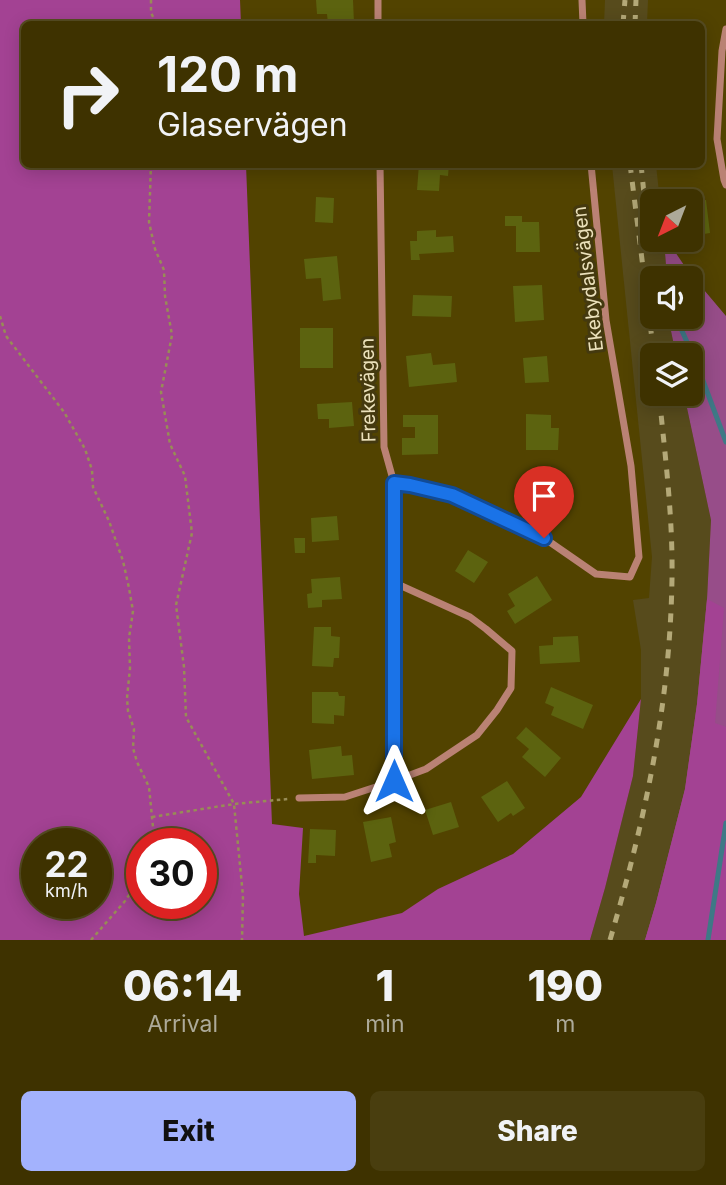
<!DOCTYPE html>
<meta charset="utf-8">
<style>
:root{--surface:#3e3200;--page:#493e0f;--text:#f1f3f6;--muted:#adaa99;--line:#574d22;--accent:#a3b2fd}
body{margin:0;font-family:Inter,sans-serif;background:var(--page);color:var(--text);height:100vh;display:flex;flex-direction:column;font-size:26px;white-space:nowrap}
*{box-sizing:border-box;margin:0}
p{font-size:23px;color:var(--muted)}
.icon{flex:none;width:38px;height:38px;fill:none;stroke:currentColor;stroke-width:2;stroke-linecap:round;stroke-linejoin:round}
.map{position:relative;height:940px;overflow:hidden}
.sheet{display:flex;flex-direction:column;background:var(--surface);flex:1}
.sheet>*{flex:none}
.banner{position:absolute;left:21px;top:21px;width:684px;height:147px;border-radius:10px;box-shadow:0 4px 18px #0003,0 0 0 2px var(--line);background:#3e3200;color:var(--text);overflow:hidden}
.needle{width:46px;rotate:222deg}
.buttons{position:absolute;left:640px;top:189px;display:grid;gap:14px}
.buttons a{display:grid;place-items:center;width:63px;height:63px;border-radius:10px;background:var(--surface);box-shadow:0 4px 18px #0003,0 0 0 2px var(--line);font-size:35px}
.speed{position:absolute;left:21px;top:828px;display:flex;gap:14px;font-size:35px;font-weight:700;text-align:center}
.speed>*{display:grid;place-content:center;width:91px;height:91px;border-radius:50%;background:var(--surface);box-shadow:0 4px 18px #0003,0 0 0 2px var(--line);line-height:1}
.speed small{font-size:18px;font-weight:400}
.speed .limit{border:10px solid #d22;background:#fff;color:#111}
.pin{position:absolute;display:grid;place-items:center;width:60px;height:60px;color:#fff;margin:-72px -30px;border-radius:50% 50% 50% 0;rotate:-45deg;box-shadow:0 0 7px #0007}
.pin .icon{rotate:45deg}
.me{position:absolute;width:77px;margin:-38px;rotate:0deg;stroke-linejoin:round;filter:drop-shadow(0 0 5px #0008)}
.turn{display:flex;align-items:center;gap:24px;height:147px;padding:0 21px;font-size:32px}
.turn .icon{width:91px;height:91px;stroke-width:2.5}
.turn b{display:block;font-size:49px;line-height:60px}
.eta{display:flex;justify-content:space-evenly;align-items:center;height:119px;text-align:center}
.eta b{font-size:42px;font-weight:800;line-height:49px}
.primary-button{display:flex;gap:14px;margin-top:auto;padding:14px 21px}
.primary-button a{flex:1;height:80px;border-radius:10px;background:var(--accent);color:#111;font-size:28px;font-weight:800;line-height:80px;text-align:center}
.primary-button a+a{background:var(--page);color:var(--text)}
.map>svg:first-child{display:block}
.built{fill:#574b1c}
.green{fill:#974d89}
.forest{fill:#a34293;fill-rule:evenodd}
.lines{fill:none;stroke-linecap:round;stroke-linejoin:round}
.stream{stroke:#3e7986;stroke-width:5}
.building{fill:#5c630f}
.path{stroke:#988c56;stroke-width:2.5;stroke-dasharray:3.5 3.5;stroke-linecap:butt}
.minor{stroke:#ba8274;stroke-width:7}
.rail{stroke:#b4a978;stroke-width:5;stroke-dasharray:9 9;stroke-linecap:butt}
.route-casing{stroke:#114b97;stroke-width:18}
.route{stroke:#1a73e8;stroke-width:12}
.labels{text-anchor:middle;dominant-baseline:central;stroke-width:6;stroke-linejoin:round;paint-order:stroke}
.street-label{font-size:19px;fill:#ebe1bb;stroke:#44390f}
</style>
<div class="map">
<svg width="726" height="940" viewBox="0 0 726 940">
<rect width="100%" height="100%" fill="#524300"/>
<path class="built" d="M605,0H648L647,24H604Z
M612,165H656L660,201H653V240H664L667,278H653V317H670L671,331L676,355H653V394H684L711,520L707,599L697,704L685,789L656,903L645,940H590L605,888L633,776L641,699V650L633,600L649,598L652,557Z"/>
<path class="green" d="M664,240H667L688,271L726,316V940H645L656,903L685,789L697,704L707,599L711,520L684,394H691V355H676L671,331L670,317H691V278H667Z"/>
<path class="forest" d="M0,0H240L241,24H24V164L246,165L272,824L303,828L299,894L304,936L402,913L438,889L513,854L581,797L641,699L633,776L605,888L590,940H0ZM37,844H96V903H37ZM142,844H201V903H142Z
M707,599L724,608L715,723L726,727V940H645L656,903L685,789L697,704Z"/>
<g class="lines">
<path class="stream" d="M678,317V322L696,362L726,442
M708,940L726,823"/>
</g>
<path class="building" d="M316,0H353L354,23L328,24L327,14H317Z
M419,164H449L448,176L440,175L439,191L417,190Z
M316,197L334,198L333,223L315,222Z
M706,200L710,233L691,236V202Z
M505,216H522V222H539L540,252H516V226H505Z
M436,230V237L453,236L454,252L419,254L420,260H411L410,241H417V231Z
M337,256L341,299L323,301L321,278L306,279L304,259Z
M542,285L544,320L515,322L513,286Z
M413,295L452,296L451,317L412,316Z
M300,328H333V368H300Z
M431,353L433,365L455,363L457,382L409,387L406,356Z
M547,356L549,382L525,383L523,358Z
M352,402L354,426L329,428V419H318L317,404Z
M526,414L551,415V428H559L558,450H526Z
M403,415H438V454L402,455V438H415V427H403Z
M558,478L559,508L550,516L538,513V498H532L531,489H538L537,479Z
M337,516L339,540L312,542L311,518Z
M294,538H305V553H295Z
M468,550L488,562L474,583L455,571Z
M537,576L552,600L515,624L507,611L515,606L508,594Z
M340,577L342,599L322,600V607L308,608L307,594L312,593L311,579Z
M314,627H331V636L340,637L339,658H334L333,667L312,666Z
M578,636L580,662L540,664L539,646L553,645V637Z
M551,687L593,705L583,729L551,715L554,707L545,703Z
M312,692H338L339,696H345L344,716L334,715V724L312,723Z
M526,727L561,758L545,777L522,757L529,749L516,738Z
M341,746L342,756L352,755L354,775L312,779L309,750Z
M507,781L525,808L513,816L511,813L498,822L481,797Z
M451,802L459,827L433,835L425,810Z
M391,817L396,842L389,844L392,857L371,862L363,822Z
M310,829L336,830L335,856L316,855V863H308Z"/>
<g class="lines">
<path class="path" d="M151,0V13L157,24
M151,164L149,222L155,249L164,270L165,296L172,335L161,392L170,444L185,476L192,533L176,605L184,667L186,717L234,804L243,896L242,940
M0,316L6,336L64,412L85,449L92,470L93,487L109,521L123,561L129,588L133,611L129,638L130,668L127,698L128,711L134,729L133,748L137,762L149,787L154,837L153,844
M152,817L234,804L288,799
M91,940L125,901L142,876"/>
<path class="minor" d="M378,0V24
M582,0L583,24
M726,29L722,51L717,139L724,180L726,185
M380,164L384,447L394,483V781
M394,483L410,485L452,495L544,538L596,574L630,577L639,557L631,466L606,320L591,164
M299,798L345,797L394,781L426,769L477,735L497,710L511,688L512,651L486,629L470,617L395,583"/>
<path class="rail" d="M623,24L625,0
M635,24L636,0
M630,164L654,355
M641,164L647,224
M610,940C645,820 670,705 672,579C673,517 665,455 659,394"/>
</g>
<g class="lines">
<g class="route-casing">
<path id="route" d="M394,781V483L410,485L452,495L544,538"/>
</g>
<use href="#route" class="route"/>
</g>
<g class="labels">
<g class="street-label">
<text transform="translate(588 279) rotate(-97)">Ekebydalsvägen</text>
<text transform="translate(368 390) rotate(-91)">Frekevägen</text>
</g>
</g>
</svg>
<div class="buttons">
<a><svg class="needle" viewBox="-14 -14 28 28"><path d="M0-13l5 13h-10z" fill="#e53935"/><path d="M0 13l5-13h-10z" fill="#adaa99"/></svg></a>
<a><svg class="icon" aria-label="sound" viewBox="0 0 24 24"><path d="M4 9h4l5-4v14l-5-4H4zM17 9q2 3 0 6"/></svg></a>
<a><svg class="icon" aria-label="layers" viewBox="0 0 24 24"><path d="M12 4l9 5-9 5-9-5zM3 14l9 5 9-5"/></svg></a>
</div>
<div class="speed"><div>22<small>km/h</small></div><div class="limit">30</div></div>
<div class="pin" style="left:544px;top:538px;background:#d93025"><svg class="icon" aria-label="arrive" viewBox="0 0 24 24"><path d="M6 21V4h12l-3 4 3 4H6"/></svg></div>
<svg class="me" style="left:394px;top:781px" viewBox="-20 -20 40 40"><path d="M0-17L14 15 0 8-14 15z" fill="#1a73e8" stroke="#fff" stroke-width="4"/></svg>
<div class="banner">
<div class="turn"><svg class="icon" aria-label="right" viewBox="0 0 24 24"><path d="M7 20v-9h11M14 6l5 5-5 5"/></svg><div><b>120 m</b>Glaservägen</div></div>
</div>
</div>
<section class="sheet">
<div class="eta">
<div><b>06:14</b><p>Arrival</p></div>
<div><b>1</b><p>min</p></div>
<div><b>190</b><p>m</p></div>
</div>
<div class="primary-button"><a>Exit</a><a>Share</a></div>
</section>
